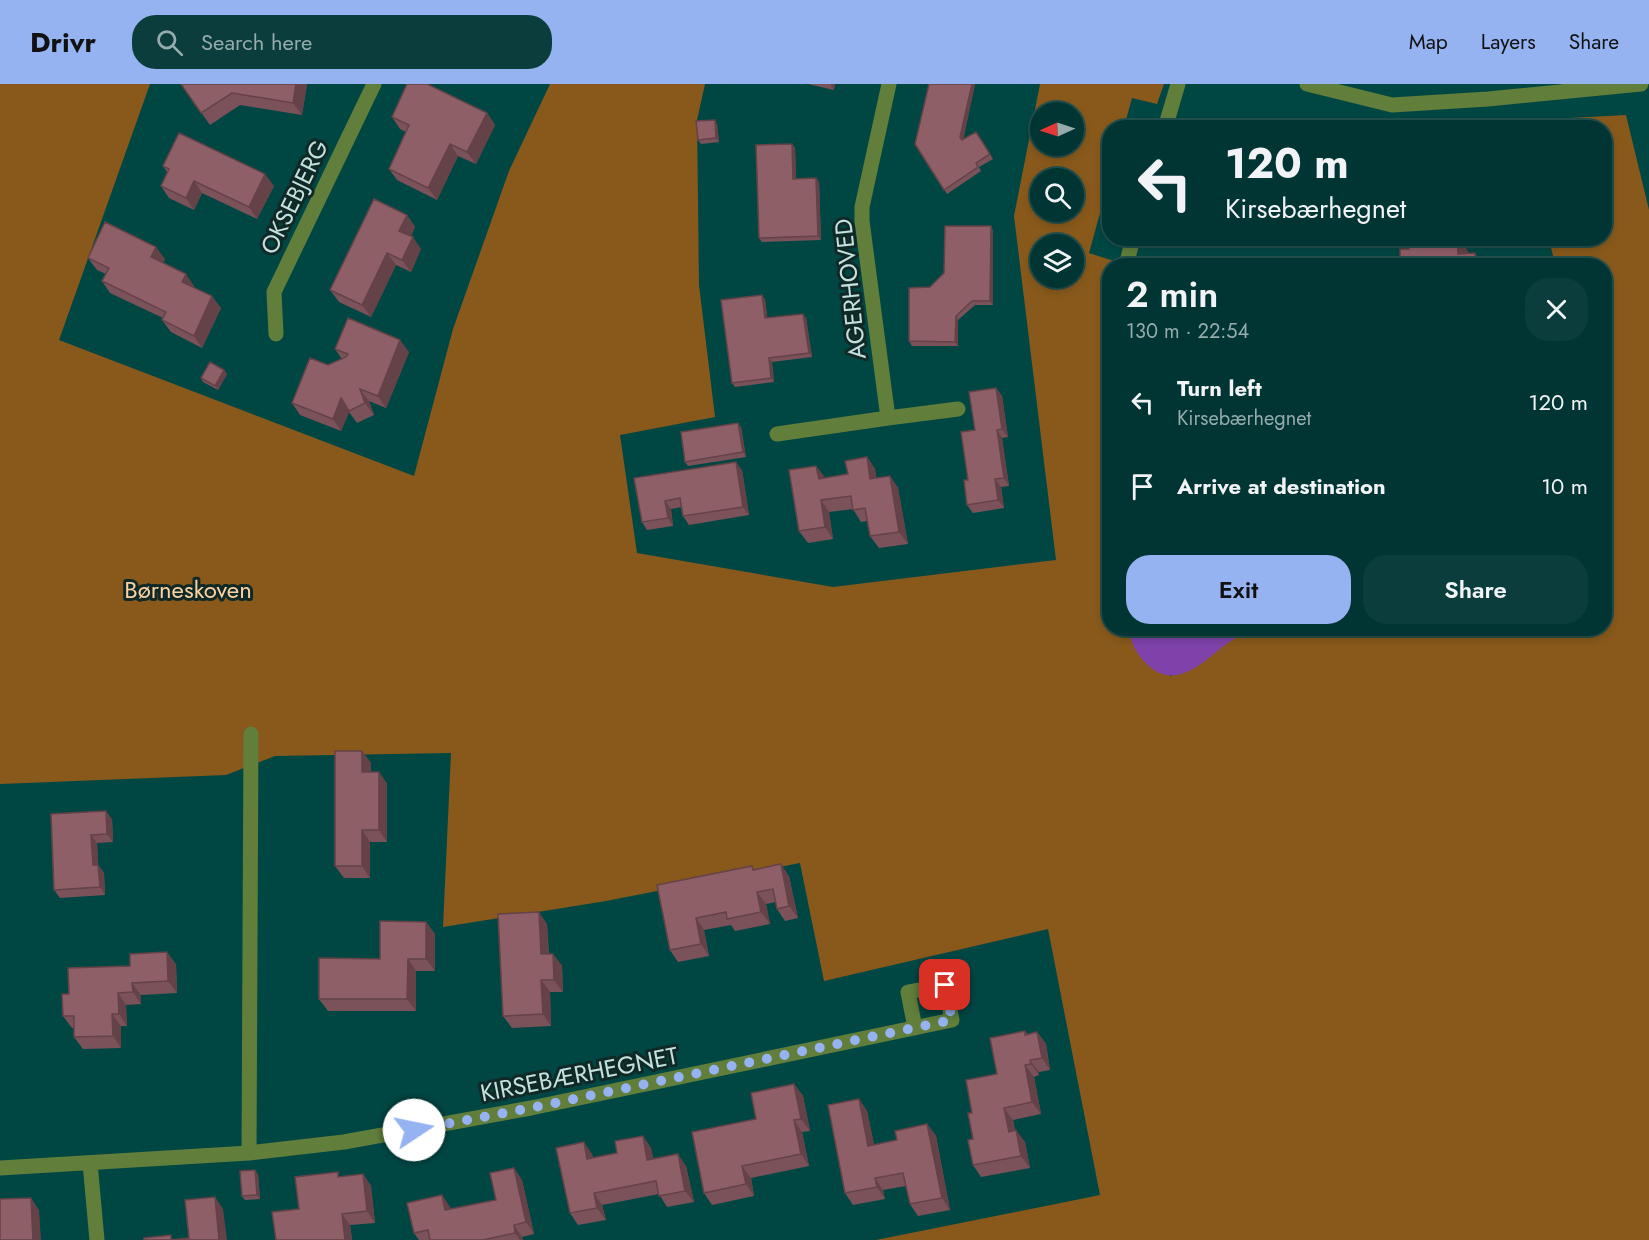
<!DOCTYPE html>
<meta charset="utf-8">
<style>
:root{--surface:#003533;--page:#0a3d3b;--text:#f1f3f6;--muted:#95abac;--line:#22504e;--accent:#95b2f1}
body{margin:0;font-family:Jost,sans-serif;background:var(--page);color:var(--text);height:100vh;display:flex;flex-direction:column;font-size:22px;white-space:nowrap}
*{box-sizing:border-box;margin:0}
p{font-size:20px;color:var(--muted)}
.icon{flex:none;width:33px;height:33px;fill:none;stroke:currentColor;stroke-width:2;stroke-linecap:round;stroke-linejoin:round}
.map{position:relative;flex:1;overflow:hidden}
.drawer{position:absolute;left:1102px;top:174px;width:510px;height:378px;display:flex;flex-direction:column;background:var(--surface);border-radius:24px;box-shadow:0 3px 9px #0003,0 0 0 2px var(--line)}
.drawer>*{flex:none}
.guide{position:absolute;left:1102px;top:36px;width:510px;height:126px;border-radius:24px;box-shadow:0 3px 9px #0003,0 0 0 2px var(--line);background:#003533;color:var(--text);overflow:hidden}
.needle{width:39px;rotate:267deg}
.buttons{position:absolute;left:1030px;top:18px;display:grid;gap:12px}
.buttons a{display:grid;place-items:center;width:54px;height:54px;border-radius:50%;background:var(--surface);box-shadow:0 3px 9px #0003,0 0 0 2px var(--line);font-size:30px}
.pin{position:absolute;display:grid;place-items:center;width:51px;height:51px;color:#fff;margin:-26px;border-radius:12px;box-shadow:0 3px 9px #0006}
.me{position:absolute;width:66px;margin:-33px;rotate:79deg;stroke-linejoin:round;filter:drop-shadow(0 0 4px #0008)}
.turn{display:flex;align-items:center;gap:21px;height:126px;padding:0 24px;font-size:27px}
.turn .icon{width:78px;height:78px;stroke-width:2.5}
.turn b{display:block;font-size:42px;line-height:51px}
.round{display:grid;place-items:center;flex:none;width:63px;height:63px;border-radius:24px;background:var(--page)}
.head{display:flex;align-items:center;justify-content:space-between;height:102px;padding:0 24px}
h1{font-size:36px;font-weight:600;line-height:45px}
.button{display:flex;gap:12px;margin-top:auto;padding:12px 24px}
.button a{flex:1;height:69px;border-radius:24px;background:var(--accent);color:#111;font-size:24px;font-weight:600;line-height:69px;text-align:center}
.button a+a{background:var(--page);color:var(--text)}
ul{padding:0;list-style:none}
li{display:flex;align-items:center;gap:18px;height:84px;padding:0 24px}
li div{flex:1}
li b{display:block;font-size:22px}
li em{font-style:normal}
header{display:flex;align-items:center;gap:36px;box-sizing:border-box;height:84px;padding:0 30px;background:var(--accent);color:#111}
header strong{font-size:28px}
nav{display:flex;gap:33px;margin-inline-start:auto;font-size:21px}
.search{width:420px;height:54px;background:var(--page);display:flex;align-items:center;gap:15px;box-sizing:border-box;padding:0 21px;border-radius:24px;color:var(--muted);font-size:22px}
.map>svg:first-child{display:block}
.green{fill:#88591b;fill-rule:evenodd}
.water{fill:#7f42aa}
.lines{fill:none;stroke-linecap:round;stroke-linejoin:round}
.minor{stroke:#617e3b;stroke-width:15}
.wall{fill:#7b5259}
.shaded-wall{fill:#644248}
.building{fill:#8f5f67;stroke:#644248;stroke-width:1.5}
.route{stroke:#95b2f1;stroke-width:10;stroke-dasharray:0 18}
.labels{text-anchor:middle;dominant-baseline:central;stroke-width:6;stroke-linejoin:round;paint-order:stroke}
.street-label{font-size:24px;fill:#c3e1de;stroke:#102927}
.park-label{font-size:24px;fill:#fcd1a2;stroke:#102927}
</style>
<header>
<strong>Drivr</strong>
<div class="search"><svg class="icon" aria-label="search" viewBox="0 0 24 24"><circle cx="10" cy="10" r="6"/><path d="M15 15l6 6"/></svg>Search here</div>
<nav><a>Map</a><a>Layers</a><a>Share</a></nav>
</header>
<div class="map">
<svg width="1649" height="1156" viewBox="0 0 1649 1156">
<rect width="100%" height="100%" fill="#004744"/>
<path class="green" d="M0,0H150L59,256L414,392L453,245L509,87L550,0H705L697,36L699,201L715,333L620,351L637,469L833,503L1056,476L1014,132L1040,0H1164L1157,20L1132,14L1124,43L1110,44V93L1089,169L1114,177L1113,181L1110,182V544L1129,545L1130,550C1142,571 1146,585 1172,592L1162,545L1605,544V182L1538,181L1554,176L1549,155L1605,154V44L1500,43L1499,38L1626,31L1649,126V1156H876L1100,1111L1048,845L824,897L800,779L606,817L443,843L451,669L275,672L226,691L0,700ZM1041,28H1074V62H1041ZM1041,94H1074V128H1041ZM1041,160H1074V194H1041Z"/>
<path class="water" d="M1129,545V544L1251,545C1240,551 1230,557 1220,565C1200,581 1177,603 1151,584C1138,573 1131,561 1129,545Z"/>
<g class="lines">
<path class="minor" d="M1307,0L1392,21L1488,15L1641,0
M1165,44L1178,0
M1126,182L1133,154
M276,250L274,208L374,0
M888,334L958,325
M777,350L888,334L862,137V123L889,0
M249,1069L251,650
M90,1079L97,1156
M0,1084L249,1069L344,1058L531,1024L952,936L945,901L908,908L915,944"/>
</g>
<path class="wall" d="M181,0H307L302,31L240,21L210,41Z
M808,0H835L834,6Z
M975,0L963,56L976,48L993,75L979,83L981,87L947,110L915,60Z
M487,29L495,41L476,80L458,72L437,116L397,96L389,85L406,48L400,45L392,33Z
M717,40L719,58L701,60L698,56Z
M792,60L795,64L796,95L816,94L819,98L821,156L762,158L759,154Z
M163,82L274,102L257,135L202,109L194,126L169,114L161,102L167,88Z
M407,131L415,143L411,152L421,165L411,188L396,181L371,233L339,218L330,206Z
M991,142L993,147V221H975L958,236V262H912L909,257L930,203Z
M88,174L165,175L163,179L194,202L193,203L221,224L202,264L171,248L162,236L163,234L110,209L102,197L106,190L97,186Z
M765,215L767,234H806L812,273L772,278L774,298L735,303L732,299Z
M335,265L409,268L386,324L369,317L374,331L357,339L349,328L341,347L300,331L292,319L328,281L342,275Z
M224,286L227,290L218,306L203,298L201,294Z
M996,304L1002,312L1008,353L1002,354L1009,402L1001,403L1004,424L973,429L967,421L975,346Z
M741,343L746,373L688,382L685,378Z
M867,373L875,385L876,394L890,392L898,404L908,460L879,464L870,452L867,437L861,438L853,425L829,428L833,455L808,459L799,447L825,394L848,390Z
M742,386L749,431L689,441L683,432L682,423L671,425L673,442L647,446L642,438L634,394Z
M362,667L371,679V688H379L387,700V758H370V794H344L335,782Z
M51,730L112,735L113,758L97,759L98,781L104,789L105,811L60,814L54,806Z
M754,785L789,792L798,834L785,837L777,825L776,818L766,820L770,840L735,847L731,841L704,846L709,872L678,878L670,866L657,801Z
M426,838L435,850V887H416V927H328L319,915L380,875Z
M547,840L549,870H553L562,882L563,908H550L551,942L512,944L503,932Z
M176,880L177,909L141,911V920L126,921L127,942H121V964L83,965L74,953V944H72L63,932L69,910Z
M1025,947L1027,950L1037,948L1046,960L1050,986L1039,988V991L1034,993L1041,1030L1013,1036L1015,1046L1025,1058L1030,1084L981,1093L973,1081V1055L972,1029Z
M794,1000L803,1012L810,1047L802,1048L809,1082L751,1094L754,1112L712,1121L704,1109L756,1035Z
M859,1015L867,1027L874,1061L897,1056L927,1040L936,1052L950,1126L918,1132L910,1120L906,1102L883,1106L885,1115L853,1121L845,1109Z
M643,1052L651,1064L653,1075L686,1082L694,1118L667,1123L659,1110L602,1121L606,1136L578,1141L570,1129L592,1070L593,1074L617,1069Z
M514,1084L522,1096L534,1150L522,1153L523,1156H419L414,1149L442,1111L451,1125L496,1116Z
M258,1090L260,1115L245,1116L242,1112Z
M363,1090L371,1102L375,1139L350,1141L352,1156H276L299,1125L341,1093Z"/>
<path class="shaded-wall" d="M296,0H307L302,31L293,19Z
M831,0H835L834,6L831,2Z
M972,0H975L963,57L960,53Z
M487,29L495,41L476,80L467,68Z
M715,36L717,40L719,58L716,54Z
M450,60L458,72L437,116L428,104Z
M792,60L795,64L796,99L793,95Z
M265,90L274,102L257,135L249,123Z
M816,94L819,98L821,156L818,152Z
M194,97L202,109L194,126L186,114Z
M407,131L415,143L408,159L399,147Z
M991,142L993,147V221L990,217Z
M413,153L421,165L411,188L402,176Z
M1457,154H1459L1468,167V182L1458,170Z
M156,163L165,175L160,185L151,173Z
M387,169L396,181L371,233L362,221Z
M1475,169L1483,182H1475Z
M186,190L194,202L190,210L182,198Z
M762,211L765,215L768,238L765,234Z
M212,212L221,224L202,264L194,252Z
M803,230L806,234L812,273L809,269Z
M956,232L958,236V262L955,258Z
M400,256L409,268L386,324L378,312Z
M769,274L772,278L774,298L771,294Z
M224,286L227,290L218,306L215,302Z
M996,304L1002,312L1008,353L1002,345Z
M360,305L369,317L374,331L365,319Z
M341,314L350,326L341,347L333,335Z
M738,339L741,343L746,373L743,368Z
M997,346L1002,354L1009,402L1004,394Z
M867,373L875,385L879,407L870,395Z
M736,378L742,386L749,431L743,423Z
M816,382L825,393L819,395Z
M890,392L898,404L908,460L899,448Z
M995,395L1001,403L1004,424L998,416Z
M821,416L829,428L833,455L825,443Z
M665,417L671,425L673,442L668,434Z
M362,667L371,679V700L362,688Z
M379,688L387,700V758L379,746Z
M106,727L112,735L113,758L107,750Z
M362,746L370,758V794L362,782Z
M91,751L97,759L99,789L93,781Z
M781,780L789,792L798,834L789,822Z
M98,781L104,789L105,811L100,803Z
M757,808L766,820L770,840L761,828Z
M539,828L547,840L549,882L541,870Z
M696,834L704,846L709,872L701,860Z
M426,838L435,850V887L426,875Z
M167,868L176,880L177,909L168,897Z
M553,870L562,882L563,908L554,896Z
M408,875L416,887V927L407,915Z
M541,896L550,908L551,942L543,930Z
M132,899L141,911V920L133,908Z
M118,909L126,921L127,942L119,930Z
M112,930L121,942V964L113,952Z
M1037,948L1046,960L1050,986L1042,974Z
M1030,976L1039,988V991L1031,980Z
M1025,981L1034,993L1041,1030L1032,1018Z
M794,1000L803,1012L810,1047L801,1035Z
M859,1015L867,1027L877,1074L868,1062Z
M1004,1024L1013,1036L1017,1060L1009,1048Z
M794,1036L802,1048L809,1082L801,1070Z
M927,1040L936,1052L950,1126L942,1114Z
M1016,1046L1025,1058L1030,1084L1021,1072Z
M643,1052L651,1064L656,1088L647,1076Z
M584,1058L592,1070L596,1087L587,1075Z
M678,1070L686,1082L694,1118L685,1107Z
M742,1082L751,1094L754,1112L746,1100Z
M514,1084L522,1096L534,1150L526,1138Z
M255,1086L258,1090L260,1115L257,1111Z
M363,1090L371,1102L375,1139L367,1127Z
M875,1094L883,1106L885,1115L877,1103Z
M594,1109L602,1121L606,1136L597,1124Z
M442,1111L450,1123L453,1138L445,1126Z
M215,1113L223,1125L227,1156H219Z
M31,1114L39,1126L41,1156H33Z
M342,1130L350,1141L352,1156H345Z
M514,1141L522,1153L523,1156H520L515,1149Z"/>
<path class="building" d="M181,0H296L293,19L232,9L201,29Z
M407,0H427L487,29L467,68L450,60L428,104L389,85L409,41L392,33Z
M929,0H972L960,53L962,56L976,48L990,70L976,79L978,83L944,106L915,60Z
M715,36L716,54L698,56L696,37Z
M179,49L265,90L249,123L194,97L186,114L161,102L169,85L163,82Z
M792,60L793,95L816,94L818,152L759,154L756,61Z
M374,115L407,131L399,147L413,153L402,176L387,169L362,221L330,206Z
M105,138L156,163L151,173L186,190L182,198L212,212L194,252L162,236L166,228L102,197L109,184L88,174Z
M945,142H991L990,217H972L956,232L955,258L909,257V204L930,203L944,189Z
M1409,154H1457L1458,170L1475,169V182H1400V165H1409Z
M762,211L765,234L803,230L809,269L769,274L771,294L732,299L721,216Z
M348,234L400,256L378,312L360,305L365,319L349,327L341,314L333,335L292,319L310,274L328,281L346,273L348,270L335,265Z
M210,278L224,286L215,302L201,294Z
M996,304L1002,345L997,346L1004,394L995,395L998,416L967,421L964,396H968L961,348L975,346L969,308Z
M738,339L743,368L685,378L681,348Z
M867,373L870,395L890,392L899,448L870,452L865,424L853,426L851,412L821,416L825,443L799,447L789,386L816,382L819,395L848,390L845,377Z
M736,378L743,423L683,432L680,414L665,417L668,434L642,438L634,394Z
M335,667H362V688H379V746H362V782H335Z
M106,727L107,750L91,751L93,781H98L100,803L54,806L51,730Z
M781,780L789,822L777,825L773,805L757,808L761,828L727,835L726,828L696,834L701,860L670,866L657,801L752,782L753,786Z
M539,828L541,870H553L554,896H541L543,930L503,932L498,830Z
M380,837L426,838V875H408L407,915H319V874L380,875Z
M167,868L168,897L132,899L133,908L118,909L119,930H112L113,952L74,953V932H63L62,910H69L68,884L130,882V870Z
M1025,947V951L1037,948L1042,974L1030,976L1031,980L1025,981L1032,1018L1004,1024L1009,1048L1016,1046L1021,1072L973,1081L968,1056L973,1055L968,1029H972L966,996L997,990L990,954Z
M794,1000L801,1035L794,1036L801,1070L742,1082L746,1100L704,1109L692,1048L756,1035L751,1009Z
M859,1015L868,1062L897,1056L895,1047L927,1040L942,1114L910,1120L903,1089L875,1094L877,1103L845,1109L828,1021Z
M643,1052L647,1076L678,1070L685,1107L659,1112L656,1097L594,1109L597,1124L570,1129L556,1064L584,1058L587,1075L617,1069L615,1057Z
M514,1084L526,1138L514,1141L515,1149L483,1156H430L428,1146L414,1149L407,1119L442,1111L445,1126L496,1116L490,1089Z
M255,1086L257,1111L242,1112L240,1087Z
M338,1088V1093L363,1090L367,1127L342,1130L345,1156H276L272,1128L299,1125L295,1093Z
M215,1113L219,1156H144V1154L171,1151V1156L189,1154L185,1116Z
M31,1114L33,1156H0V1115Z"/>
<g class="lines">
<path class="route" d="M414,1046L531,1024L952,936L945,901"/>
</g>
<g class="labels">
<g class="street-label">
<text transform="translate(294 113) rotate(-64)">OKSEBJERG</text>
<text transform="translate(850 205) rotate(-96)">AGERHOVED</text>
<text transform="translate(579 990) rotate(-11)">KIRSEBÆRHEGNET</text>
</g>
<g class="park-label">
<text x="188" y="505">Børneskoven</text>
</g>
</g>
</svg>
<div class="buttons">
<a><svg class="needle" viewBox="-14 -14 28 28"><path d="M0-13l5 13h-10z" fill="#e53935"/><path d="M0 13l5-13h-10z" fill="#95abac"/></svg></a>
<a><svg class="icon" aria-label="search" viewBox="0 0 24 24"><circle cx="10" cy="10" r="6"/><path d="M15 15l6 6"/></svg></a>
<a><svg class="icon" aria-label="layers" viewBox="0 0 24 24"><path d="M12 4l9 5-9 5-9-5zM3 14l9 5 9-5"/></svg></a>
</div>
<div class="pin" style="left:945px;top:901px;background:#d93025"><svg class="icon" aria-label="arrive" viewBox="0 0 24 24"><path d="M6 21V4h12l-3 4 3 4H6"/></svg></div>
<svg class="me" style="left:414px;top:1046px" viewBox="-20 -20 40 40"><circle r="19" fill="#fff"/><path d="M0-13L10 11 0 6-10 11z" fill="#95b2f1"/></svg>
<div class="guide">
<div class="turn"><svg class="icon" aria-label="left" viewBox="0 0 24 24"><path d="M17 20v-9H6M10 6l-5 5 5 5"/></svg><div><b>120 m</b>Kirsebærhegnet</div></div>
</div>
<section class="drawer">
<div class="head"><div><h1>2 min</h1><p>130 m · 22:54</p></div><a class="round"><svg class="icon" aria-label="close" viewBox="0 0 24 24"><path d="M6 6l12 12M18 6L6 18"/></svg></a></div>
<ul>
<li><svg class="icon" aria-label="left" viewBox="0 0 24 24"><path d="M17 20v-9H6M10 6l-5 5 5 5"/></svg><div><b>Turn left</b><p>Kirsebærhegnet</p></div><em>120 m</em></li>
<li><svg class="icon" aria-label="arrive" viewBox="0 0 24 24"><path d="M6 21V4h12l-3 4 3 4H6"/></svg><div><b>Arrive at destination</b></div><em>10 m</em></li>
</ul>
<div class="button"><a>Exit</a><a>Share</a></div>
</section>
</div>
